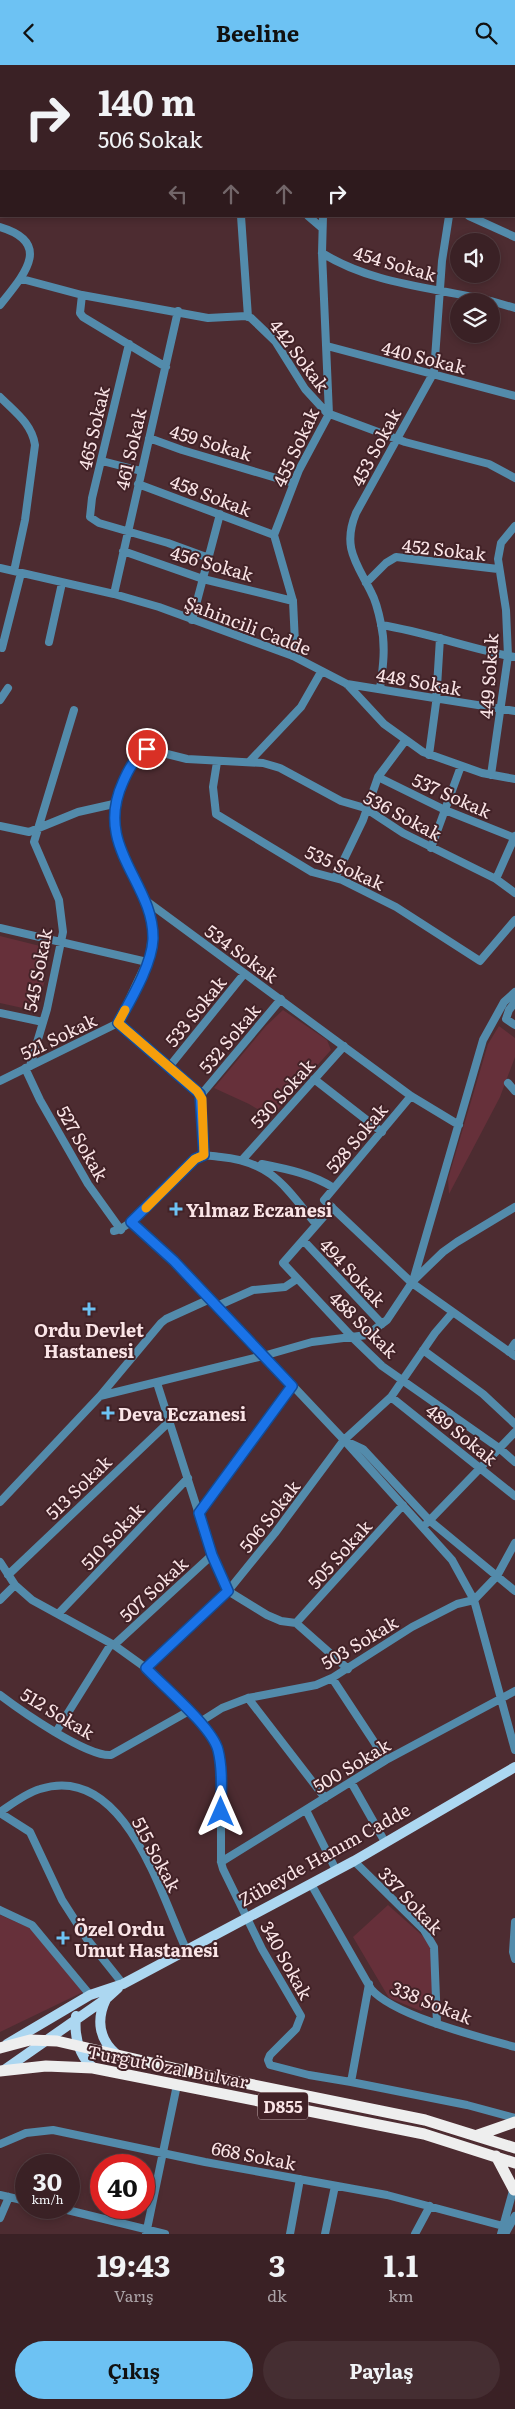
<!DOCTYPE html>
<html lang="tr">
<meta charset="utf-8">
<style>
:root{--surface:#3a2125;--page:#452e32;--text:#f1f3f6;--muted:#aba3a7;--line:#543e42;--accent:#6dc2f3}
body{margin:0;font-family:Literata,serif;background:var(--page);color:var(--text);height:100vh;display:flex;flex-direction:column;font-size:19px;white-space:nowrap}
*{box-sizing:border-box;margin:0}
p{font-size:16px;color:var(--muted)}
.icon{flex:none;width:28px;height:28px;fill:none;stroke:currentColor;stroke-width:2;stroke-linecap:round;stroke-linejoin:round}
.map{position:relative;height:2169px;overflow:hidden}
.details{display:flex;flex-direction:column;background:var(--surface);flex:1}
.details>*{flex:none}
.guide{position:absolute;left:0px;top:0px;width:515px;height:152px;box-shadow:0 2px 8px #0003,0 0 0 1px var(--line);background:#3a2125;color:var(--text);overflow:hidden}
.fabs{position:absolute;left:450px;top:168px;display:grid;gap:10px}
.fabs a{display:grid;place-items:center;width:50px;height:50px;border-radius:50%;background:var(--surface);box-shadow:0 2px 8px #0003,0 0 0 1px var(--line);font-size:25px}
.speed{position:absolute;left:15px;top:2089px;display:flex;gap:10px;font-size:25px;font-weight:700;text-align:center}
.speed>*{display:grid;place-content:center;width:65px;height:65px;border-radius:50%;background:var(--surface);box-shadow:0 2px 8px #0003,0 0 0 1px var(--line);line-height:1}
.speed small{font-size:12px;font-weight:400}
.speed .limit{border:8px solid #d22;background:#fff;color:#111}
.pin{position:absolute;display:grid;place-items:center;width:42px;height:42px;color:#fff;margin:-21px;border:2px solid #fff;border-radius:50%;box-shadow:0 1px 5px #0007}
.me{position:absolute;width:55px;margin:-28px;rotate:0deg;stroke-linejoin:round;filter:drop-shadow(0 0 4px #0008)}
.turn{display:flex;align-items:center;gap:18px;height:105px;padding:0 15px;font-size:22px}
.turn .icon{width:65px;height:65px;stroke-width:2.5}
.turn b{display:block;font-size:35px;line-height:42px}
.lanes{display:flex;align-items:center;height:48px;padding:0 15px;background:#0003;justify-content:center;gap:25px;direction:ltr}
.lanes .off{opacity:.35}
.eta{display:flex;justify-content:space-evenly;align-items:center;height:85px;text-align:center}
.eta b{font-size:30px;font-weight:700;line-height:35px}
.primary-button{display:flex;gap:10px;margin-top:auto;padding:10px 15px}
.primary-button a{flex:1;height:58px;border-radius:30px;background:var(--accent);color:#111;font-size:20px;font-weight:700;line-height:58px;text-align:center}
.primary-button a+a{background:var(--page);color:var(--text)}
header{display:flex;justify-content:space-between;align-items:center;height:65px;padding:0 15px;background:var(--accent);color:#111;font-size:22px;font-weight:700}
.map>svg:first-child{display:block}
.green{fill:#66303a}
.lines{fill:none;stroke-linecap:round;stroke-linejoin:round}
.minor{stroke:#538bab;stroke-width:8}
.major{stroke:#acd7f1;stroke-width:10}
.highway{stroke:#eee;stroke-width:11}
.route-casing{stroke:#114b97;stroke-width:12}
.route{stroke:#1a73e8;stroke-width:9}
.slow{stroke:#f59e0b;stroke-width:9}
.poi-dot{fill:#6dc2f3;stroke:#422227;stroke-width:2}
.labels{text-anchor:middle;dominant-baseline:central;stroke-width:4;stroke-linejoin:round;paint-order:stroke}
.shield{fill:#422227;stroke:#c3aaad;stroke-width:1}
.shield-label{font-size:16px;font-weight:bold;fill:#fae4e6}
.street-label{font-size:18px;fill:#fae4e6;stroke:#422227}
.poi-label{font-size:18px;font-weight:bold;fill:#fae4e6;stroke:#422227;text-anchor:start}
</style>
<header><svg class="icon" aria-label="back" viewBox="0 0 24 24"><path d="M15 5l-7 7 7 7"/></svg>Beeline<svg class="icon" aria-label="search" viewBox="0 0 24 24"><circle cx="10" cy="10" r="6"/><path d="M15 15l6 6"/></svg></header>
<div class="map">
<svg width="515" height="2169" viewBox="0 0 515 2169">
<rect width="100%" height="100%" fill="#4d2c31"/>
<path class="green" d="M0,871L48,883L40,913L45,915L36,946L0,938Z
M283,945L327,975L331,985L271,1052L249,1039L214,1023L266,961Z
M499,961L515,973V992L500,1032L449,1129L448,1114L488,979Z
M388,1840L424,1872L431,1882L433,1937L421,1946L389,1933L353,1872Z
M0,1850L30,1863L83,1927L0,1967Z"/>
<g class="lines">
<path class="minor" d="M164,0L166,1
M352,1L353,0
M514,66L515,64
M241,151L248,252
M308,151L322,163
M469,151L515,172
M0,162C54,178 23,211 0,240
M322,188C374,220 433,222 490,236
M22,214L82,230L208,253L246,251L251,253L275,276L305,324L327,348L405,377L489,399L515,413
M82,230L80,248L83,252L166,302
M491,236L515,243
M129,279L92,433L90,452L99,458L168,478L209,493
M327,281L515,331
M0,332C15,347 32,359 35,380L25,455L14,506
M149,373L182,385L293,418
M102,396L141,406
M138,419L274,470
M123,486L203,514L293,536
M0,503L114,529L159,542L293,591L347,619L384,659L423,687L482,708L515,714
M366,518L386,498L396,492L498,504
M114,529L178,246
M192,555L220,449
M381,560C427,567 470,584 515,592
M49,577L62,518
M2,583L21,508
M293,591L295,578L293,536L274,470L299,405L329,349L322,188L323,151
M347,619L515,646
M380,624C383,603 386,581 381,559C379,549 376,536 371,527C356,497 342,482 356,448L434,307L442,196L449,151
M0,635L8,623
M429,690L436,638L440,573
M217,697L213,722L216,749L312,807L342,815L396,842L480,896L515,855
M249,697L301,642L321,607
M491,710L508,591L506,545L498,494L501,478L515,461
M378,712L445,745L515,773
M0,761L29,767L78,747L118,738
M431,783L461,701
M335,813L363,755L378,712L405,676
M496,814L515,771
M0,863L147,897
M515,937L509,945L506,954L515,960
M0,948L43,957
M118,958L200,1029L204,1090
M30,1001L47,944L63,867L59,835L34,777L74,645
M169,1002L244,909
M25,1003L40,1035L88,1119L121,1165
M314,1014L382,1067
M0,1016L118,958L150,890L152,864L145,835
M508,1018L515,1026
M200,1031L281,934
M411,1031L324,1135L412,1218L515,1291
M459,1060L411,1031L145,835L116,773L115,753L120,723L131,700L147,684L187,694L263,698L280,703L341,736L365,743L403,768L496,814L515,828
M243,1094L344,981
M262,1099C287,1104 312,1109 334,1123
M332,1142L283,1198L352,1272L382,1301L499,1383L515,1397
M131,1157L175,1196L344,1375L452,1495L474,1535L515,1685
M114,1166C132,1164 180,1109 195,1094C203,1088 211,1091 221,1092C272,1097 285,1122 316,1159
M303,1175L382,1259
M413,1216L483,975L504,937L515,927
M217,1241L253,1225L285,1222L297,1214
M423,1285L483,1329L515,1359
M509,1287L515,1278
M157,1318L212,1490L228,1526L267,1550L281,1556L296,1558L348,1604
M100,1331L161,1258L166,1254L210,1234
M391,1332L515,1431
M348,1377L363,1384L429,1455L515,1526
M0,1437L100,1331L263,1291L312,1277L367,1270L387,1255L413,1216L443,1187L457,1177L515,1142
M199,1448L292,1321
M427,1458L515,1367
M0,1497L15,1520L32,1535L114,1580L146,1603L199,1654L214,1675L217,1684L221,1714V1797L223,1804L262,1884L301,1951L296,1964L270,1990L268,1995L270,2000L309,2010L351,2017L467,2040L515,2053
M8,1510L170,1356
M0,1535L15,1520
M58,1549L188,1413
M296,1558L403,1440
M114,1580L212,1490
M146,1603L228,1526L275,1468L344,1375L391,1332L435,1268L453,1247
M332,1613L386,1695
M0,1630C21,1646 87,1692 111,1690L189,1646
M248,1633L325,1733
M200,1657L222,1643L248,1633L316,1620L332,1613L412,1562L457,1539L474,1535L497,1511L515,1478
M56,1667L111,1579
M351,1717L385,1777
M306,1745L336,1805
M0,1747C12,1739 26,1728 40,1724C124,1697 160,1828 186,1884
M0,1748L30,1767L62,1835L87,1874L123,1919
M354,1796L424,1865L434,1882L437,1959
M221,1797L386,1695L515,1626
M311,1819L371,1924C394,1951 479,1972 515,1982
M0,1845L32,1860L90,1930
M515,1857L513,1887L515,1894
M351,2017L369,1919
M0,2079L26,2068L53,2065L205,2097L387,2130L503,2161
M0,2130L26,2136
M55,2142L165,2169
M0,2153L9,2132
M146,2169L177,2020
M290,2169L300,2114
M325,2169L335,2121
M415,2169L430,2141
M501,2169L514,2122
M505,2169L515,2151"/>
<path class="major" d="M106,1934C96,1955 99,1974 116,1989
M76,1951C74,1971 78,1989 93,2003
M7,1979L90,1930L123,1919L354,1796L515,1702
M4,2005L107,1933L118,1923"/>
<path class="highway" d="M0,1983L30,1975L57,1976L195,2008L425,2055L515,2083
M0,2006L46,2001L93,2003L424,2069L515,2098
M478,2070L515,2057
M496,2091L514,2125"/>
</g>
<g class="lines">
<g class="route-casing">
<path id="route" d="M147,684C135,693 129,703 123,717C93,783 154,817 153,874C152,900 130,936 118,958L200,1029L204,1090L195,1094L131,1157L174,1196L292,1321L199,1448L212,1490L228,1526L146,1603C164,1622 212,1662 218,1685C223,1705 221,1726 221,1747"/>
</g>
<use href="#route" class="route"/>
<path class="slow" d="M125,945L118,958L197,1026L202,1034L204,1090L195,1094L146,1143"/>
</g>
<g class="poi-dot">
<path d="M173.5 1136.5h5v5h5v5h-5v5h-5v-5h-5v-5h5z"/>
<path d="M86.5 1236.5h5v5h5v5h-5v5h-5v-5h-5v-5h5z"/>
<path d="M105.5 1340.5h5v5h5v5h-5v5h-5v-5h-5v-5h5z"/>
<path d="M60.5 1865.5h5v5h5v5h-5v5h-5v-5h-5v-5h5z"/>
</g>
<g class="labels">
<rect class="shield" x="258" y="2027.5" width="50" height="27" rx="4"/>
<g class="shield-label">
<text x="283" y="2041">D855</text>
</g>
<g class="street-label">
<text transform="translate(395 198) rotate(16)">454 Sokak</text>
<text transform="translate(300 290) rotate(53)">442 Sokak</text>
<text transform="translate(424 292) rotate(14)">440 Sokak</text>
<text transform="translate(93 363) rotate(-77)">465 Sokak</text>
<text transform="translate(211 377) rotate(17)">459 Sokak</text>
<text transform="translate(295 382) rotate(-65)">455 Sokak</text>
<text transform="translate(375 382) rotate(-62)">453 Sokak</text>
<text transform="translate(130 384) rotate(-77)">461 Sokak</text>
<text transform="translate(211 430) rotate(21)">458 Sokak</text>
<text transform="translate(444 484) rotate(6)">452 Sokak</text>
<text transform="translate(212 498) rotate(16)">456 Sokak</text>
<text transform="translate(248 560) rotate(21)">Şahincili Cadde</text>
<text transform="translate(488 611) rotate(-86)">449 Sokak</text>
<text transform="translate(419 616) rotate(10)">448 Sokak</text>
<text transform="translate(452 730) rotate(24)">537 Sokak</text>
<text transform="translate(403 750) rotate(28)">536 Sokak</text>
<text transform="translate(345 802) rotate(24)">535 Sokak</text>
<text transform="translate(242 888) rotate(36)">534 Sokak</text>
<text transform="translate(37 905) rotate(-79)">545 Sokak</text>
<text transform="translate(195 946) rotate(-51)">533 Sokak</text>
<text transform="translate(58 971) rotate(-26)">521 Sokak</text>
<text transform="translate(229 973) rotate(-50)">532 Sokak</text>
<text transform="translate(282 1028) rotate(-48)">530 Sokak</text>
<text transform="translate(356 1073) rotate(-50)">528 Sokak</text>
<text transform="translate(83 1078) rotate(60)">527 Sokak</text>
<text transform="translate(353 1207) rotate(47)">494 Sokak</text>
<text transform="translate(364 1259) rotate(44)">488 Sokak</text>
<text transform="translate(462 1369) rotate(39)">489 Sokak</text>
<text transform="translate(78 1422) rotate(-44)">513 Sokak</text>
<text transform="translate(269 1451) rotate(-52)">506 Sokak</text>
<text transform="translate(112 1471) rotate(-47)">510 Sokak</text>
<text transform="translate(339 1489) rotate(-48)">505 Sokak</text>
<text transform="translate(153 1524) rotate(-43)">507 Sokak</text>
<text transform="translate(359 1577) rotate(-31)">503 Sokak</text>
<text transform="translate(58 1648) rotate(31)">512 Sokak</text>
<text transform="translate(351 1700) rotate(-31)">500 Sokak</text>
<text transform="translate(157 1789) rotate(62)">515 Sokak</text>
<text transform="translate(324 1789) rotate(-29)">Zübeyde Hanım Cadde</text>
<text transform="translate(411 1835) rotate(47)">337 Sokak</text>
<text transform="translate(287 1895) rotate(61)">340 Sokak</text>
<text transform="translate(432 1937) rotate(22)">338 Sokak</text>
<text transform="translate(168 2001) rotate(11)">Turgut Özal Bulvar</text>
<text transform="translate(254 2090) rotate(11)">668 Sokak</text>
</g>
<g class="poi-label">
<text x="186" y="1144">Yılmaz Eczanesi</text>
<text x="89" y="1264" text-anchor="middle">Ordu Devlet<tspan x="89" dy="21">Hastanesi</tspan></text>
<text x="118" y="1348">Deva Eczanesi</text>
<text x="74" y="1863">Özel Ordu<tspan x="74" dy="21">Umut Hastanesi</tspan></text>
</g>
</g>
</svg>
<div class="fabs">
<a><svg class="icon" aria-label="sound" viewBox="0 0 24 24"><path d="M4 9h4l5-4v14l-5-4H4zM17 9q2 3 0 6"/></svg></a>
<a><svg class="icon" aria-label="layers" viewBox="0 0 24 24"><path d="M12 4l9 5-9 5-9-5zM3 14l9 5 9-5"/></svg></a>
</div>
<div class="speed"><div>30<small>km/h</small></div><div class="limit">40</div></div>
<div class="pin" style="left:147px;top:684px;background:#d93025"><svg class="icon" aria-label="arrive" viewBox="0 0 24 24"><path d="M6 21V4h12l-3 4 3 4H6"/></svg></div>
<svg class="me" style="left:221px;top:1747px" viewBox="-20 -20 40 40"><path d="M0-17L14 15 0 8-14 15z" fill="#1a73e8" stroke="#fff" stroke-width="4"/></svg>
<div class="guide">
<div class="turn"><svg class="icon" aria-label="right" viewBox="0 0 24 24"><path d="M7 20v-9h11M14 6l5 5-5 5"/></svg><div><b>140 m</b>506 Sokak</div></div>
<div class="lanes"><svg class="icon off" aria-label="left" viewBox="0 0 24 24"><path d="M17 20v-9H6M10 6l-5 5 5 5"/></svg><svg class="icon off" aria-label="ahead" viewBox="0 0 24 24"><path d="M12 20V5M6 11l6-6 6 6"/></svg><svg class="icon off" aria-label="ahead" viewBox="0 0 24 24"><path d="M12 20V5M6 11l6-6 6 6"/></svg><svg class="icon" aria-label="right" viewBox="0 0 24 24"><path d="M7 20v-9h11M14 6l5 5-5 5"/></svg></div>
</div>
</div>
<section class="details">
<div class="eta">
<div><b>19:43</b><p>Varış</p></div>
<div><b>3</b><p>dk</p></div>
<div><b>1.1</b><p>km</p></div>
</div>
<div class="primary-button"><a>Çıkış</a><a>Paylaş</a></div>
</section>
